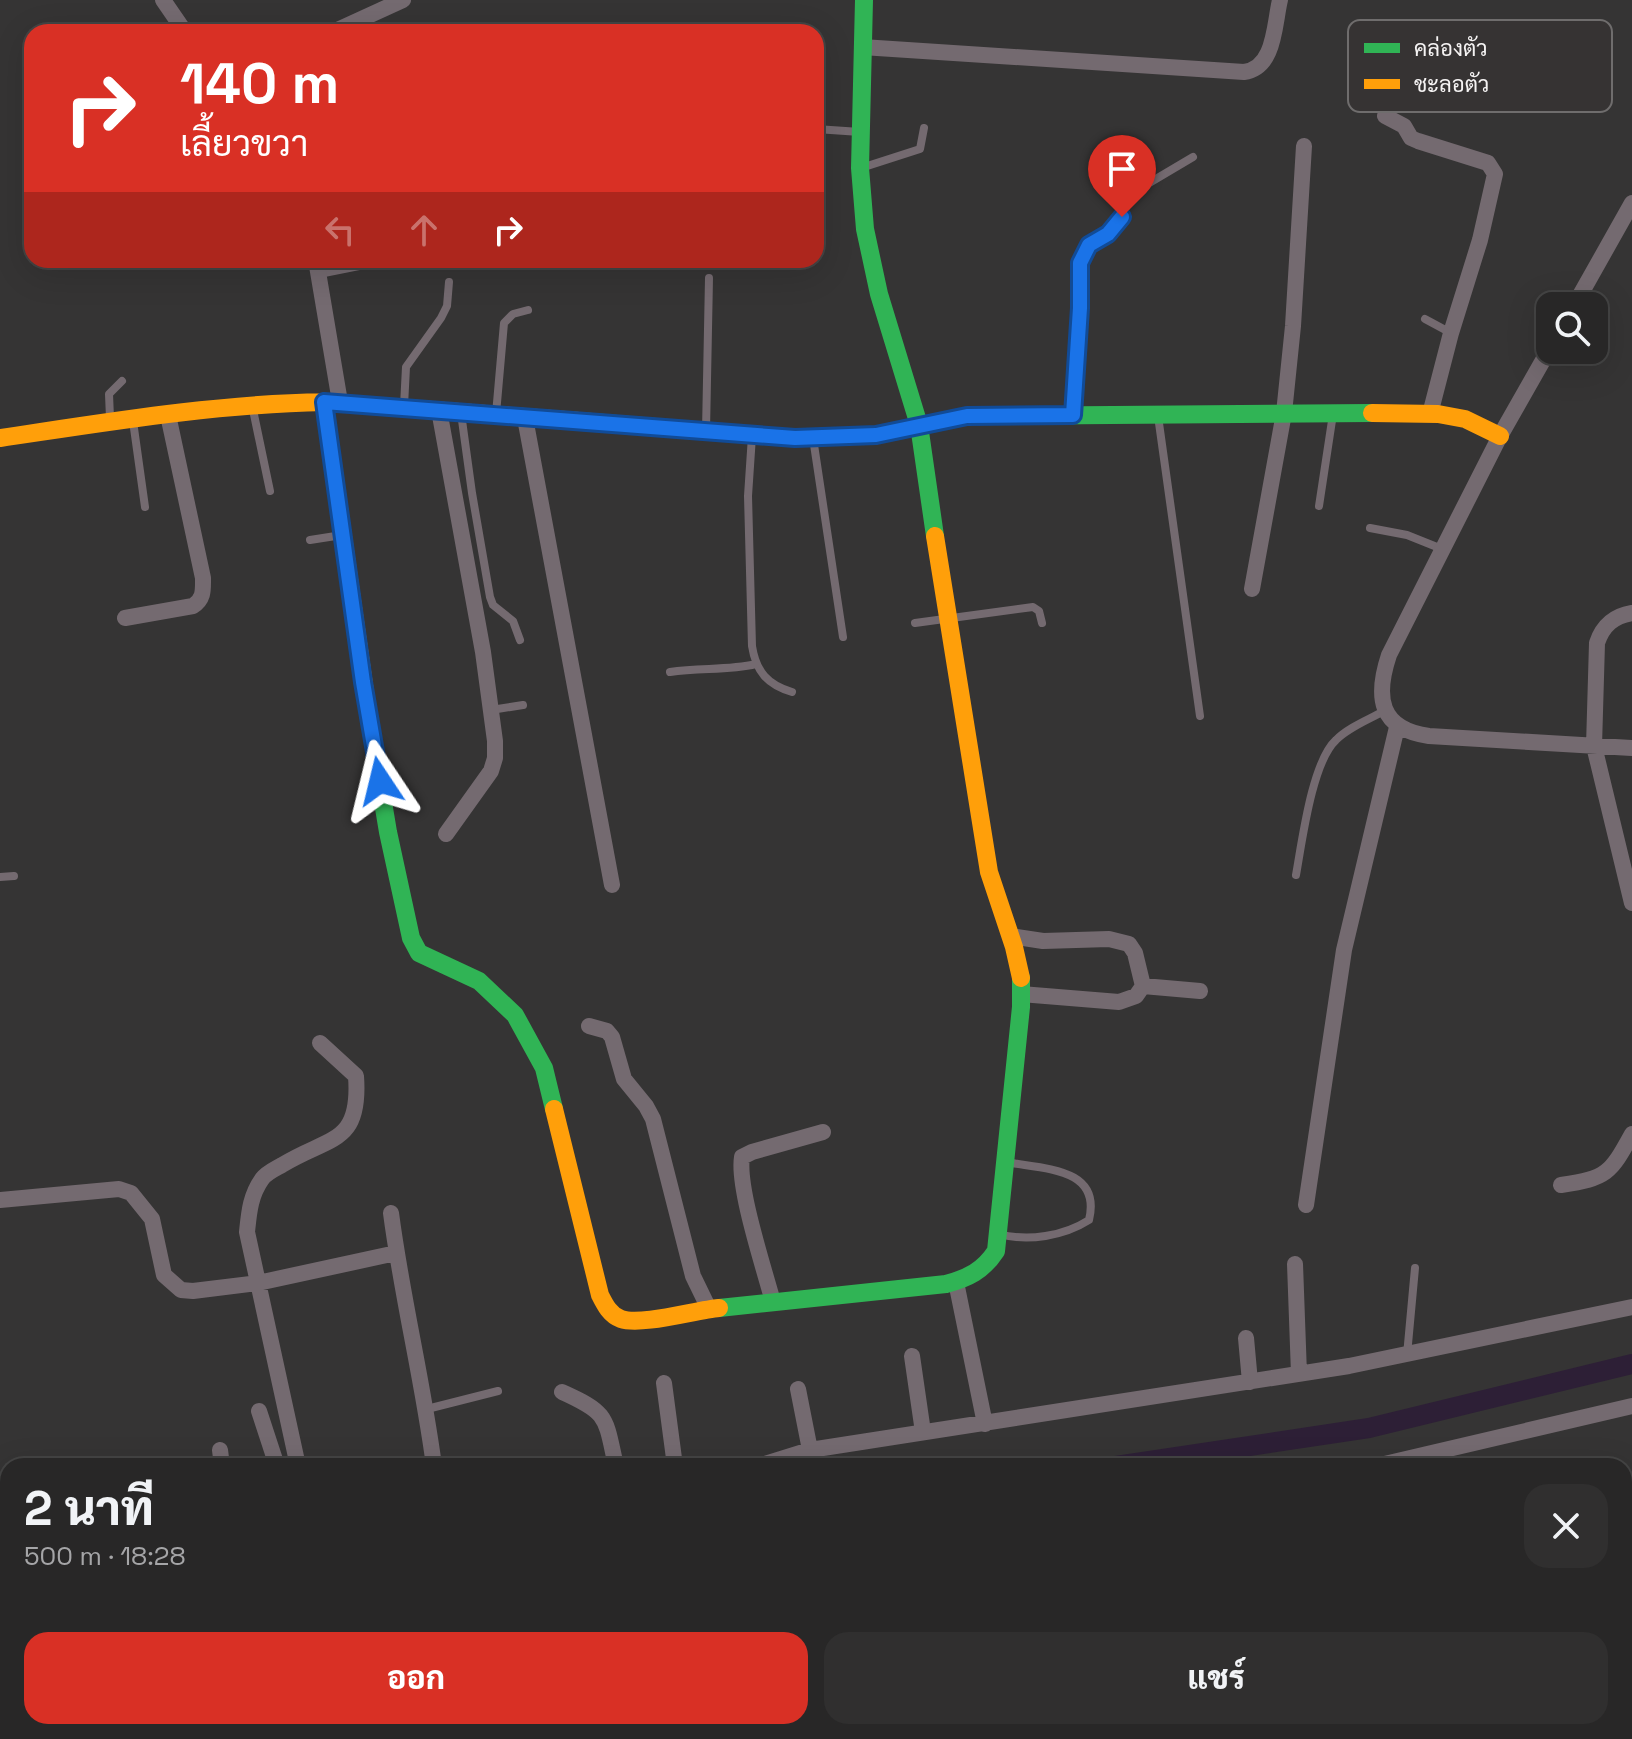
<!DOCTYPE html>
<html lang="th">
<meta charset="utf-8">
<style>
:root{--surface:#282727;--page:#302f2f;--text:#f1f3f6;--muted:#a5a5a7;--line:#444;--accent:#d93025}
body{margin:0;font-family:"Space Grotesk",Sarabun,sans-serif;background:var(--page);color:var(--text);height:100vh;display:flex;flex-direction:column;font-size:30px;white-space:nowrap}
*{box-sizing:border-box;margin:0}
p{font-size:26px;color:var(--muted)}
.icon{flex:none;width:44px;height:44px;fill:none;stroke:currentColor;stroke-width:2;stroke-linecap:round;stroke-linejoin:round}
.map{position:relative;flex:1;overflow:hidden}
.side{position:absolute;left:0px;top:1458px;width:1632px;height:282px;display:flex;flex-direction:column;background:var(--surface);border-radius:24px 24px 0 0;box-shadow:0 8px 32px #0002,0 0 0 2px var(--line)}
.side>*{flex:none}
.top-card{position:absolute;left:24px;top:24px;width:800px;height:244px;border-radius:24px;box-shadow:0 8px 32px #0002,0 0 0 2px var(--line);background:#d93025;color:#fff;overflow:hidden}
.tools{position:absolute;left:1536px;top:292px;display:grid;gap:16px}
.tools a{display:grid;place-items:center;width:72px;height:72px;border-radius:16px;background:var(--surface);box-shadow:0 8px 32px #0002,0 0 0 2px var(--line);font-size:40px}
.pin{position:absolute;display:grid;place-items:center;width:68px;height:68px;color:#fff;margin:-82px -34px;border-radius:50% 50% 50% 0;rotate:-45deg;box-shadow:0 0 8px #0007}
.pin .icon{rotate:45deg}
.me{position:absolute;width:88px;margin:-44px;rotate:350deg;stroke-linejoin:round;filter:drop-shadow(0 0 6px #0008)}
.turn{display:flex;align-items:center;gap:28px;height:168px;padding:0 24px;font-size:36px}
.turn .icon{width:104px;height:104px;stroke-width:2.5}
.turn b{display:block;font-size:56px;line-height:68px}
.lanes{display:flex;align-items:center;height:76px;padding:0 24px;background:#0003;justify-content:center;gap:40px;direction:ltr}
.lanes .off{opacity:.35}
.round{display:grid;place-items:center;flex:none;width:84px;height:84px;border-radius:24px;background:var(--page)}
.overview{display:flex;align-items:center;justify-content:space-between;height:136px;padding:0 24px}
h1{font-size:48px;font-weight:800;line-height:60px}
.action{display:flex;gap:16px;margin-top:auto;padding:16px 24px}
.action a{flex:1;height:92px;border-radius:24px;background:var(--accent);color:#fff;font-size:32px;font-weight:800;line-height:92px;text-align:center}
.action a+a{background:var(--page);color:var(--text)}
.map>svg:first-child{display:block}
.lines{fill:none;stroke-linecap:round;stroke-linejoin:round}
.canal{stroke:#2d1f36;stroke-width:20}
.lane{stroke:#746a70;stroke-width:8}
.street{stroke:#746a70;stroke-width:16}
.fast{stroke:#30b455;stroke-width:18}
.slow{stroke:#ff9f0a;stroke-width:18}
.route-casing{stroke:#114b97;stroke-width:20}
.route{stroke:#1a73e8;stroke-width:14}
.key{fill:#363333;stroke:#6f6d6d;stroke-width:2}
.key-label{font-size:22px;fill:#f5f3f3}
</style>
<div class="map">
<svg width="1632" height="1739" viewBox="0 0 1632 1739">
<rect width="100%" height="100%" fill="#353434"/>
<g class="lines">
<path class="canal" d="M1116,1466L1369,1428L1632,1364
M0,1703H8"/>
<path class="lane" d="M816,129L860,132
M861,168L920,149L924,128
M319,274L369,264
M1425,319L1451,333
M252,405L270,491
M404,406L406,367L441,318L447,306L449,282
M461,413L472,493L490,597L493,605L513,621L520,640
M496,414L504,323L513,314L528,310
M1073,414L1080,308V263L1083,254L1089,245L1114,228L1122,217L1130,197L1139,189L1193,157
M1158,416L1200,716
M110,418L109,394L122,381
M133,421L145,507
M706,431L709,278
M752,436L748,496L752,646C756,672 768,685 792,692
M813,438L843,637
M1319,506L1333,414
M1370,528L1407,535L1442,549
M310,540L342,535
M915,623L1033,607L1039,611L1042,623
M670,672C700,667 727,671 756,664
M491,710L523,705
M1296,875C1302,842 1312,762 1336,740C1349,727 1368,720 1384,711
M0,877L14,876
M999,1234C1028,1242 1064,1236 1089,1220C1102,1167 1042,1169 1006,1162
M1407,1355L1415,1268
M427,1409L498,1391"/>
<path class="street" d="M163,0L185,32
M333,32L403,0
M862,47L1244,72C1275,68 1274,25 1280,0
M1385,116L1404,126L1411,138L1418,141L1488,163L1495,174L1480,240L1451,333L1430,414
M316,260L340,402
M1574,306L1632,203
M1550,348L1500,436L1389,655C1375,697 1379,729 1429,736L1632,748
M439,410L483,652L495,741V758L491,771L446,834
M525,418L612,885
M1252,589L1284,413L1293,326L1304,146
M1632,613C1614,616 1603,625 1597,643L1594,746L1632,903
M125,618L193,606C204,599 203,590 203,578L168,415
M1010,936L1043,941L1109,939L1129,944L1135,953L1143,986L1200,991
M1021,994L1119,1002L1136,996L1143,986
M589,1026L607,1031L612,1037L624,1079L646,1106L653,1119L693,1276L709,1309
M1561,1185C1607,1178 1610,1174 1632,1134
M0,1200L119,1189L131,1193L152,1219L164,1275L181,1290L193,1291L258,1283L396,1253
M1306,1205L1344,950L1397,727
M391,1213C402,1298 423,1381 434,1466
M1295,1264L1299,1374
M956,1282L985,1424
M773,1302C764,1268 737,1187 742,1157L752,1152L823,1132
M1246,1338L1250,1382
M912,1356L923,1432
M664,1383L675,1466
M798,1389L810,1450
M562,1392C609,1413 605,1417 616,1466
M259,1411L277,1466
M220,1450L222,1466
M298,1466L247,1232C249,1213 250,1196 262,1179C266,1173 275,1169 282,1165C329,1136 361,1145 356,1076L320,1043
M758,1466L810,1450L1349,1366L1632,1307
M1376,1466L1632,1406
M0,1650H8
M0,1730L8,1729
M114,1732L115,1739
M333,1732L334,1739
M942,1739L943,1732
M1159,1739L1161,1732"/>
<path class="fast" d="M864,0L860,168L865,229L879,294L919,425L935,536
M579,421L795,438L876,435L967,416L1372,413
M367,706L388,832L411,938L419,953L479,981L515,1015L544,1068L554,1109
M719,1308L946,1284C968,1278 983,1271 996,1251L1021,1007V978"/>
<path class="slow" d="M324,402L367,706
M1372,413L1438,414L1465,419L1500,436
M0,438C108,422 215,404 324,402L579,421
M935,536L989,872L1014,947L1021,978
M554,1109L600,1295C605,1305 610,1315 621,1319C641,1326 696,1310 719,1308"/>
</g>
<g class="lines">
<g class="route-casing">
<path id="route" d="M380,781L363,682L324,402L795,438L876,435L967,416L1073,415L1080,308V263L1089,245L1108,234L1122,217"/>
</g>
<use href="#route" class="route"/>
</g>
<rect x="1348" y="20" width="264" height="92" rx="12" class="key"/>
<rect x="1364" y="43" width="36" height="10" fill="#30b455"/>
<rect x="1364" y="79" width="36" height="10" fill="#ff9f0a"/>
<g class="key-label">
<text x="1414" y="56">คล่องตัว</text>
<text x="1414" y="92">ชะลอตัว</text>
</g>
</svg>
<div class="tools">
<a><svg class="icon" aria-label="search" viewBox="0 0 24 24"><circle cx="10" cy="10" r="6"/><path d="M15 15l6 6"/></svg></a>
</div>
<div class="pin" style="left:1122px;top:217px;background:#d93025"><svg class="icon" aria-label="arrive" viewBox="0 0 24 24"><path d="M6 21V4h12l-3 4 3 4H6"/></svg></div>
<svg class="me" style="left:380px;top:781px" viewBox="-20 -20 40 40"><path d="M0-17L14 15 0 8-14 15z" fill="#1a73e8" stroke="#fff" stroke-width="4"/></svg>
<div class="top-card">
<div class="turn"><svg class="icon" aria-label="right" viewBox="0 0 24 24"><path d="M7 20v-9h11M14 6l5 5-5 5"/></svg><div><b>140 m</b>เลี้ยวขวา</div></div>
<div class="lanes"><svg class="icon off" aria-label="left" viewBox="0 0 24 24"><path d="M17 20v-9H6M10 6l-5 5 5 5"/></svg><svg class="icon off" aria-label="ahead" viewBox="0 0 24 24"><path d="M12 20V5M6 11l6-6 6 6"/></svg><svg class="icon" aria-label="right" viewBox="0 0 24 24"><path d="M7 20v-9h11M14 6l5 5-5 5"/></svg></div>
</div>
<section class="side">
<div class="overview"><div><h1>2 นาที</h1><p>500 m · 18:28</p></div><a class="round"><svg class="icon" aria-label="close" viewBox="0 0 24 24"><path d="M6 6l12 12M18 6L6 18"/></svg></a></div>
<div class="action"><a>ออก</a><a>แชร์</a></div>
</section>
</div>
